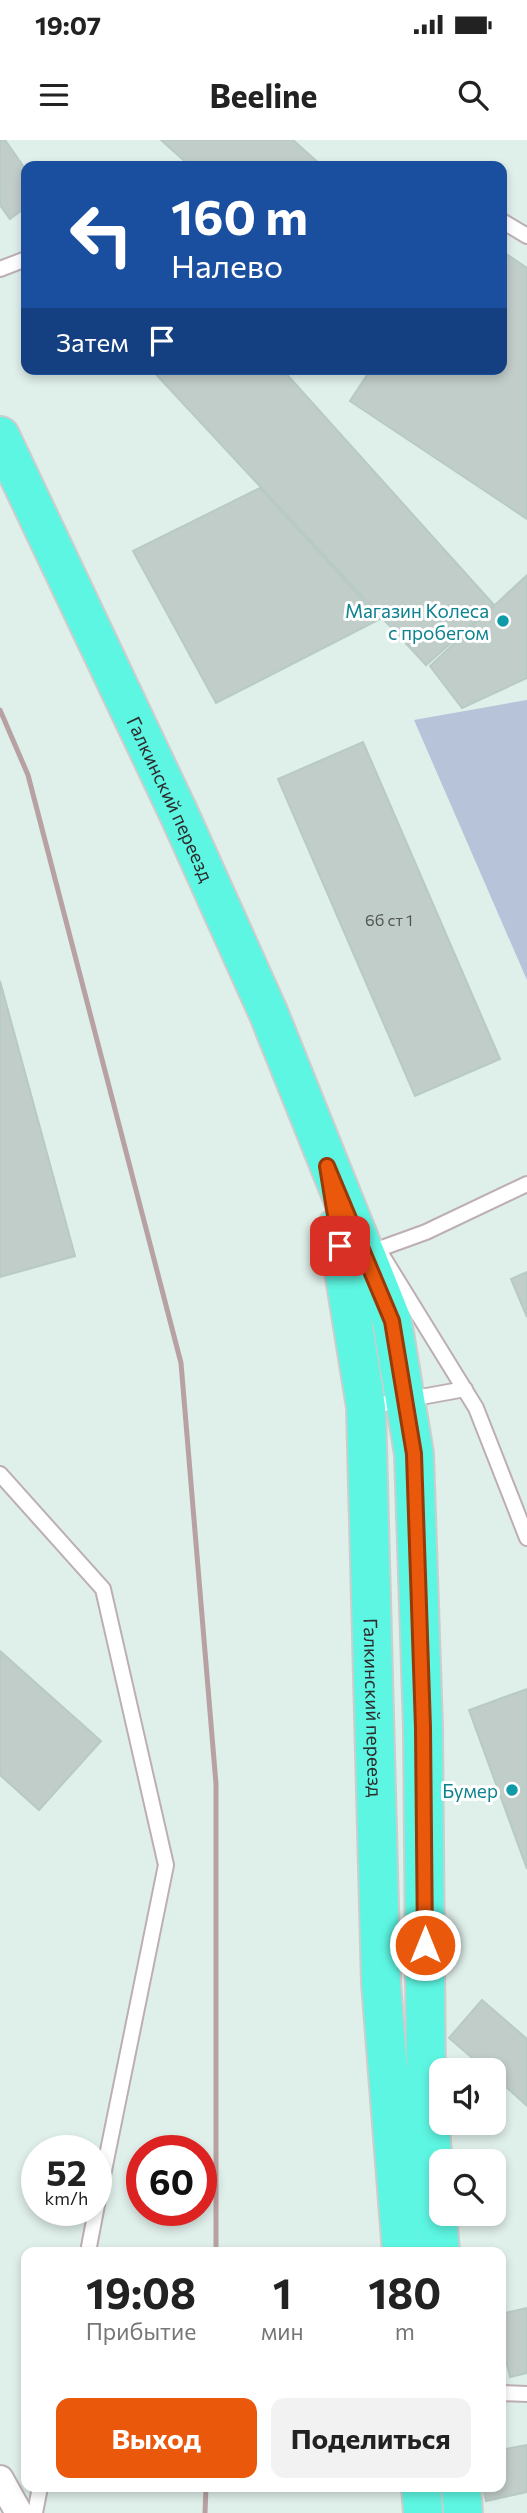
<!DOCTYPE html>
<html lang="ru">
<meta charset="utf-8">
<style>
:root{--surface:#fff;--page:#f2f2f2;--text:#222;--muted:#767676;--accent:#ea580c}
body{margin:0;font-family:Commissioner,sans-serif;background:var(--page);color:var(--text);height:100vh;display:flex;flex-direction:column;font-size:26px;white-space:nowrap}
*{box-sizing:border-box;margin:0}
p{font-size:23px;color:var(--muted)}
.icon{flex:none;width:38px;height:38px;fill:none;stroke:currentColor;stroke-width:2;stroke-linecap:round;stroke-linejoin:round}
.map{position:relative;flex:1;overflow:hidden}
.details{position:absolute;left:21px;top:2107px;width:485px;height:245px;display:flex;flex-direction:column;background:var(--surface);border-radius:14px;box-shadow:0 4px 10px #0003}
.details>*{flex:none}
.guide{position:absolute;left:21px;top:21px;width:486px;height:214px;border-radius:14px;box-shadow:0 4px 10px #0003;background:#1a4fa0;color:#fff;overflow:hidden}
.buttons{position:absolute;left:429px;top:1918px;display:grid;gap:14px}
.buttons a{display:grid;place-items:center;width:77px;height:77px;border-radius:14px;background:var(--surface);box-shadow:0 4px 10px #0003;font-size:35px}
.speed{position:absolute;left:21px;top:1995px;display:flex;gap:14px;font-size:35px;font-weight:700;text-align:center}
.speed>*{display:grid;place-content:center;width:91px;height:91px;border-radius:50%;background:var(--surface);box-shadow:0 4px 10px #0003;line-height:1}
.speed small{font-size:18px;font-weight:400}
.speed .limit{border:10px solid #d22;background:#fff;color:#111}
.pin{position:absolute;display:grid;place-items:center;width:60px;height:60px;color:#fff;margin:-30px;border-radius:14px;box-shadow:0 4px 10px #0006}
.me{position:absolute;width:77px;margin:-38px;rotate:0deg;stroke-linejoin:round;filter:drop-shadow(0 0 5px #0008)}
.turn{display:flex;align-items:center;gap:24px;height:147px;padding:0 35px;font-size:32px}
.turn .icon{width:91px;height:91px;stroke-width:2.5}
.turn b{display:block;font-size:49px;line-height:60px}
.then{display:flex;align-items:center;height:66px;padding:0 35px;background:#0003;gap:14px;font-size:26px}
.eta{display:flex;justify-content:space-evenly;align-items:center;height:119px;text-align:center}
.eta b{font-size:42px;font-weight:700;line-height:49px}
.action{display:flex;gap:14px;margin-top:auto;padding:14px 35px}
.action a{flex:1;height:80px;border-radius:14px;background:var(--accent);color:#fff;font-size:28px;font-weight:700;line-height:80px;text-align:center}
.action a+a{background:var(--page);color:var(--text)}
.status{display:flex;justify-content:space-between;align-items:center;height:49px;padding:0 35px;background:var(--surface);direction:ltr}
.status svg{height:19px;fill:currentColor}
header{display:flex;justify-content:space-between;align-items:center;height:91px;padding:0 35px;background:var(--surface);font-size:32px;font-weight:700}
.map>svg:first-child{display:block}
.cemetery{fill:#b6c3d9}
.building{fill:#c1cdc9;stroke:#b8cac6;stroke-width:2}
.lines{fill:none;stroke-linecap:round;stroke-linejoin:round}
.lane-casing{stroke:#bdafb1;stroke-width:18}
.street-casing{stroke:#bdafb1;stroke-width:30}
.primary-casing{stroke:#cdcdcd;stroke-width:42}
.lane{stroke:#fff;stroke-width:14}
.street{stroke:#fff;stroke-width:26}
.primary{stroke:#5df6e2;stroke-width:38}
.rail{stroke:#b8a1a2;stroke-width:5}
.route-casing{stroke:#983908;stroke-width:18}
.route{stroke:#ea580c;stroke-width:12}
.culture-dot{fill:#0f9aa8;stroke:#fff;stroke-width:2.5}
.labels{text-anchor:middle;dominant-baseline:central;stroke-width:6;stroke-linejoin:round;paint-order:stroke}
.number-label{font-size:16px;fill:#525554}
.culture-label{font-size:19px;fill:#0d838f;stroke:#fff;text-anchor:end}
.street-label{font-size:19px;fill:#2d2d2d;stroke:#fff}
</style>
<div class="status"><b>19:07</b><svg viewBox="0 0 49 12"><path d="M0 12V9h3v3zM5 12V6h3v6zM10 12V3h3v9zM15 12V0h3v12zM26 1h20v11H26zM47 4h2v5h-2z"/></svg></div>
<header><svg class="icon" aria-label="menu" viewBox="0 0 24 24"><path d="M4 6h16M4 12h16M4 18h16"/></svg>Beeline<svg class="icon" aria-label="search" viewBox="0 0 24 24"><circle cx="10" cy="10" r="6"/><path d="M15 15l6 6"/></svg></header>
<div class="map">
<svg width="527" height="2373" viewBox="0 0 527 2373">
<rect width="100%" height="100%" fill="#dfefea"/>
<path class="cemetery" d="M527,560V840L414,580Z"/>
<path class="building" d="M0,0H5L26,30V67L10,79L0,65Z
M161,0H293L322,26H190Z
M502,111L527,128V379L350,261L371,229H502Z
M151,229H282L494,465L426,525Z
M260,348L380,479L216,563L133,411Z
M527,435V538L462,568L430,526Z
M363,602L500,919L415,956L278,639Z
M0,841L75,1116L0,1137Z
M527,1132V1177L511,1139Z
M0,1511L101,1601L39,1670L0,1635Z
M527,1549V1729L469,1570Z
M482,1860L527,1899V1966L494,1936V1930H486L449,1898Z
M527,2168V2233L510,2237L500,2194V2174Z
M527,2305V2352L486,2361L483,2347H500V2310Z"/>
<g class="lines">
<g class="lane-casing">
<path id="lane" d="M502,81L527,96
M0,129L26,119
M379,1109L426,1092L527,1044
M383,1117L476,1268L527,1398
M366,1267L465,1249
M0,1334L103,1449L166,1725L96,2070
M88,2112L96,2070
M500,2253L527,2254
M35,2373L40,2347"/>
</g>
<g class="street-casing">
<path id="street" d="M0,2339L19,2373"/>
</g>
<g class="primary-casing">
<g id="primary">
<path id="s1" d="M0,296L179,674L268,872L392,1181L414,1314L423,1588L426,1940L440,2112"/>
<path id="s2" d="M337,1087L366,1267L381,1843L402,2112"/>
<path d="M421,2347L423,2373"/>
<path d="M461,2347L463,2373"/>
</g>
</g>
<use href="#lane" class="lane"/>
<use href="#street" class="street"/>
<use href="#primary" class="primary"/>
<path class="rail" d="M0,570L28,635L181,1223L216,1644V2112
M205,2373L206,2347"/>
</g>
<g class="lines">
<g class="route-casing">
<path id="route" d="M340,1106L327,1026L392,1181L414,1314L423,1588L425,1805"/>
</g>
<use href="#route" class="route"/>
</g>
<g class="culture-dot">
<circle cx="503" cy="481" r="7"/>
<circle cx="512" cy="1650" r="7"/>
</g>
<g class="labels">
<g class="number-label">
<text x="389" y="779">6б ст 1</text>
</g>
<g class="culture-label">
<text x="489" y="470">Магазин Колеса<tspan x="489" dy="22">с пробегом</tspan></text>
<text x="498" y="1650">Бумер</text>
</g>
<g class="street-label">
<text stroke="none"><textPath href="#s1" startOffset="401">Галкинский переезд</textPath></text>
<text stroke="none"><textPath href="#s2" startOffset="483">Галкинский переезд</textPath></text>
</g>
</g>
</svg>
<div class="buttons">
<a><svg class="icon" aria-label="sound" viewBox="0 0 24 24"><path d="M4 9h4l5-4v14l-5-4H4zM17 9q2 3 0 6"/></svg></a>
<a><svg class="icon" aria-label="search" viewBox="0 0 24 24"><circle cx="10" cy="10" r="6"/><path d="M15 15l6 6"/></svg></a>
</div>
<div class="speed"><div>52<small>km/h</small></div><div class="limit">60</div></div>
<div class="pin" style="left:340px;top:1106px;background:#d93025"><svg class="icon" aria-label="arrive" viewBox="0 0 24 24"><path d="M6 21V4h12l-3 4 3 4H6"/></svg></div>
<svg class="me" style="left:425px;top:1805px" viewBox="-20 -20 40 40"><circle r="17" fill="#ea580c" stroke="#fff" stroke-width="3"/><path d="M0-11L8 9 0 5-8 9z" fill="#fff"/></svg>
<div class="guide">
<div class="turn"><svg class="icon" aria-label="left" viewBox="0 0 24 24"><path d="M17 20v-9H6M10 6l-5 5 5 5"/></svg><div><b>160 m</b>Налево</div></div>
<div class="then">Затем<svg class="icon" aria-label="arrive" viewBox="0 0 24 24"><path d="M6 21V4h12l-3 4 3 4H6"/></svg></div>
</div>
<section class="details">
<div class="eta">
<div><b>19:08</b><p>Прибытие</p></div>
<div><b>1</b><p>мин</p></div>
<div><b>180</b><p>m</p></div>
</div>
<div class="action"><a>Выход</a><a>Поделиться</a></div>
</section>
</div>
